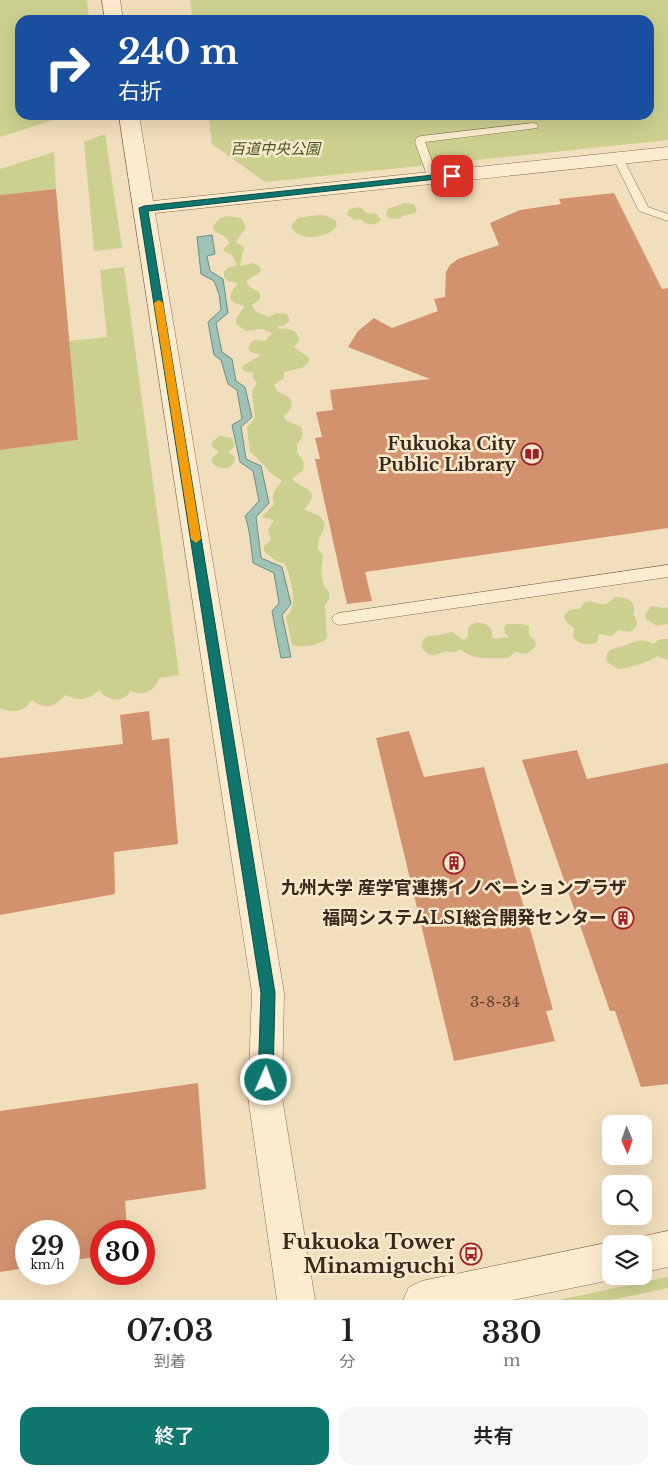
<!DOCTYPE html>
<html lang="ja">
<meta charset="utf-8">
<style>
:root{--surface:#fff;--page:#f6f6f6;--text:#202124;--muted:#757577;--accent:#0f766e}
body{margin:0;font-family:"Libre Baskerville","Noto Sans JP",serif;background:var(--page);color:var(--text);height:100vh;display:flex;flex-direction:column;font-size:19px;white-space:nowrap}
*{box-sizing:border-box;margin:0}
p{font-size:16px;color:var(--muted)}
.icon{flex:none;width:28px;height:28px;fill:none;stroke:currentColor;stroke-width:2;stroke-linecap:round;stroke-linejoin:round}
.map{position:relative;height:1300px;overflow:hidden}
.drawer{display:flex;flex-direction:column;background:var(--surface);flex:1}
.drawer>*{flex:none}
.top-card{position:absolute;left:15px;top:15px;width:639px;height:105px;border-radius:15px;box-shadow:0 5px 20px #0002;background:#1a4fa0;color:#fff;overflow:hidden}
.needle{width:32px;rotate:178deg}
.buttons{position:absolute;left:602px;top:1115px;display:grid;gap:10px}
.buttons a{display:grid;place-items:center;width:50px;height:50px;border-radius:10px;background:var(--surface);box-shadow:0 5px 20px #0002;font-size:25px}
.speed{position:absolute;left:15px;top:1220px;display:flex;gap:10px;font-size:25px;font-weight:700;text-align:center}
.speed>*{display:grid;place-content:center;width:65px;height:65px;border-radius:50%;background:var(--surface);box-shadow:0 5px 20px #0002;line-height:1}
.speed small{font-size:12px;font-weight:400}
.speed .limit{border:8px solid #d22;background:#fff;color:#111}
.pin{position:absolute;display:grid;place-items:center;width:42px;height:42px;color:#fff;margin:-21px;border-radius:10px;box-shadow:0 2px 8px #0006}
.me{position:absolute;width:55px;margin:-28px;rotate:2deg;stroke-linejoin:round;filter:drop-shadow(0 0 4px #0008)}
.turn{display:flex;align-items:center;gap:18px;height:105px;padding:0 20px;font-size:22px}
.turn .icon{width:65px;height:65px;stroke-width:2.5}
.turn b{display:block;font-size:35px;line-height:42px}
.eta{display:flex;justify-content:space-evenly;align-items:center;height:85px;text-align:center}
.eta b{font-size:30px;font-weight:600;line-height:35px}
.cta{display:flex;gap:10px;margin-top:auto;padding:10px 20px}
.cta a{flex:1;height:58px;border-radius:15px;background:var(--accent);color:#fff;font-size:20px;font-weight:600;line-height:58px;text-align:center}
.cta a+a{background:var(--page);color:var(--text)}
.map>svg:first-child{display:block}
.green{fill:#ccd08f}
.water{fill:#a0c2b6;stroke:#679083}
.building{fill:#d3926e}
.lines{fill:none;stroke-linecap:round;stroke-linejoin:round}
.service-casing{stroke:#8a6d54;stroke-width:1}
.minor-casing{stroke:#8a6d54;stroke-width:1}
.tertiary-casing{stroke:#8a6d54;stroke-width:1}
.service{fill:#fceccf;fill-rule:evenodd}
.minor{fill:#fceccf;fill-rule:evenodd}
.tertiary{fill:#fceccf;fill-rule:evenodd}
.route{fill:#0f766e;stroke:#0a4d48}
.slow{fill:#f59e0b}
.labels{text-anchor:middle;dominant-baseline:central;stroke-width:5;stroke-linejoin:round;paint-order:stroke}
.far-park-label{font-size:15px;font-style:italic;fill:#4b561f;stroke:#f8e9cc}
.number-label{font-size:15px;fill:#5f422f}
.poi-label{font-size:18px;font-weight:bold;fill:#38271a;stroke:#f8e9cc;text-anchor:end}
.near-poi-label{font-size:21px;font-weight:bold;fill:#38271a;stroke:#f8e9cc;text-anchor:end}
</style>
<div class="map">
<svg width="668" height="1300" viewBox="0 0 668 1300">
<rect width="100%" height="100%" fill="#f1debc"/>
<path class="green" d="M0,0H87L89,20H20V115H69L0,137Z
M190,0H668V140L265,182L212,144L208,115H649V20H193Z
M105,134L122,248L94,251L84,142Z
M54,152L56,189L0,195V169Z
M404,203L414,204L417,210L415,213L405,215L399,219L389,218L386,215L388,209Z
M358,207L363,209L366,213L377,214L381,220C375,226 365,226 361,219L354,220L347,215L349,209Z
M317,215H324L335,220L337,225C330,239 297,243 291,226L298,218Z
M227,216L241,218L246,227L236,242L244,247L240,266L253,263L260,267L261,271C257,275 251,278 246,281L250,287L260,293V299L252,305L255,311L269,317L276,313L287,314L290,321L283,326H278V329C288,328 299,329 299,341L294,347L309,358V362L302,368L284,372V378L274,385L277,391L290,398C294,407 290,411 283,416L287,421L301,427C304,435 303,438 297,444V453C303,459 305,462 303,470L292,479C301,489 324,489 304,509C309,512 314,513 319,516C328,523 324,529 320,537C318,540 318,546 318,549L323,555L321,573L324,586L329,592V599L325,605L327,638C319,646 303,648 292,645L286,616C299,607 291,578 285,564L276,561L264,551V546L271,540L268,530L274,520L262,517L274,504C270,493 277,489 282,480C268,475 263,461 250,452L247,428L255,417L252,391L257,383L253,378V372L243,371L242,366L261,355L251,352L248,349L251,342L256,340L265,341L272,333L262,329L246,331L236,324V319L245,306L234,303L230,299L231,293L238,283L228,281L224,277V272L228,268L237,265L232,255L224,251V248L230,243L224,236L214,231L213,226L220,218Z
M124,267L179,675L159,678C156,691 142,697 131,691C122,704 107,701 99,690C88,701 78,701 65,695C57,706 44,711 32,700C23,712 14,714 0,708V450L78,440L69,341L107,337L100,270Z
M220,436L232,438L235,446L228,452L235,457C235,470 219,471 212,463V458L219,452L212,447V442Z
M616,597C627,597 638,602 633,614C639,622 638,627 630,632L618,630L612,636L599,634L597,642C587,646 580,645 573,637L574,628L566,622L564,616C568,610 572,608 580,609C586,597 592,603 601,604C608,605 611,600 616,597Z
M652,606L665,608L668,607V624L657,626L646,619L645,614Z
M475,623C483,622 487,624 492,630V638C496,640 503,636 509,638L505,633L504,627L507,624H521L529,626V635L535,640L536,646L527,654L515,652L508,658C494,658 471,661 461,649C454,654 451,651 445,652C433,654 433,660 422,648C421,635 430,636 439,635C443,635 447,632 452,632L463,640L468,637C467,629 468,626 475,623Z
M660,639H668V660L657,656C652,661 626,669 618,669L607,662C605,649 611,650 620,647C632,644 640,636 653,644Z
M668,1277V1288L610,1300H558Z"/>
<path class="water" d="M212,235L215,254L207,256L210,271L223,279L228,313L216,323L222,352L232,359L236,381L245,387L252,417L241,427L246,459L261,466L269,503L256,517L261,558L282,567L291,604L282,615L291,657L281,658L272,611L279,603L274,573L253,563C252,552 249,524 245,516L259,501L253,471L240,462L232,425L242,419L237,390L228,384L221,360L214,355L208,322L221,310L219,294L214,281L201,274L197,237Z"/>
<path class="building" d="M56,189L78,440L0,450V195Z
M614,193L662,289L668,288V528L365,572L372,601L347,604L315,459H320L315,438L322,437L316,412L333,410L330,390L430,379L348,347L358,331L374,318L392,328L438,311L434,299L445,297L446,272L450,265L458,259L499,245L490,223L520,210L561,204L559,199Z
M149,711L152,740L169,738L178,844L114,852L115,894L0,915V758L123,744L120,715Z
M409,731L424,777L484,767L553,1010L546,1011L555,1041L454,1061L376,738Z
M577,750L587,779L668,763V1084L641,1087L615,1011H610L522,760Z
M198,1083L206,1189L125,1201L127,1231H101V1256L69,1261V1231H26V1268L0,1272V1111Z"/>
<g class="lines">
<g class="service-casing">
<path id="service" d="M533,123L537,124L538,126L537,128L425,142L438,178L433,181L428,178L415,142L417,137L421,136Z
M618,155L623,158L648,207L668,214V221L639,211L613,158Z
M668,565V577L339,625L334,623L332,619L334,615L339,613Z"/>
</g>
<g class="minor-casing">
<path id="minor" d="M102,0H120L123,20H105Z
M119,115H139L153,201L668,147V159L155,213L284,993L282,1097L315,1300H277L248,1097L252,993Z"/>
</g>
<g class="tertiary-casing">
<path id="tertiary" d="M668,1231V1267L644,1272V1244H630L631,1241L644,1236Z
M611,1242L614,1244H611V1276H619L611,1280L513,1300H403L409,1287L422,1281Z"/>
</g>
<use href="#service" class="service"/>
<use href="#minor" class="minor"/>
<use href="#tertiary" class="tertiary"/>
</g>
<path class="route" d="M452,173L455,174V177L148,211L275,993L273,1080L271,1085L266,1087L260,1085L258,1080L261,993L139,208L144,206Z"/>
<path class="slow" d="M159,300L163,303L201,539L196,543L191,539L154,303Z"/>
<defs>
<g id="library-ring" transform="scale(1.125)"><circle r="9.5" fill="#f8e9cc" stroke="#9e1f28" stroke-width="1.5"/><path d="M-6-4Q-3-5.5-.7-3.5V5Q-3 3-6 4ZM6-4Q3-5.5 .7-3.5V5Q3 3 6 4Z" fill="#9e1f28"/></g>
<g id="building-ring" transform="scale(1.125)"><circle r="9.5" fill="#f8e9cc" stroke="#9e1f28" stroke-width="1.5"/><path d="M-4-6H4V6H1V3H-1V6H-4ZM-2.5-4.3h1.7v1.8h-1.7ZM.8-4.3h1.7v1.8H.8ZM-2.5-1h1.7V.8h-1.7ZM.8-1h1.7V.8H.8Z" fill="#9e1f28"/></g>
<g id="bus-ring" transform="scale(1.125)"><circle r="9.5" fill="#f8e9cc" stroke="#9e1f28" stroke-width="1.5"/><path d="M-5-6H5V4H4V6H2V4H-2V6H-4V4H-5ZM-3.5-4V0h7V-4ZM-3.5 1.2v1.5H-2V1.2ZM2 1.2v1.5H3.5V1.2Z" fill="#9e1f28"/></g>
</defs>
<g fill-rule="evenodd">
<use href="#library-ring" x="532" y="454"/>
<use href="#building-ring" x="454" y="863"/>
<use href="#building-ring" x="623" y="918"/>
<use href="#bus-ring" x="471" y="1254"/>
</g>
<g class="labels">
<g class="far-park-label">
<text x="275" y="148">百道中央公園</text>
</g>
<g class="number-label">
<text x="495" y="1001">3-8-34</text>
</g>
<g class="poi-label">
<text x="516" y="444">Fukuoka City<tspan x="516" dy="21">Public Library</tspan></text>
<text x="454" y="888" text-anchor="middle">九州大学 産学官連携イノベーションプラザ</text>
<text x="607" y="918">福岡システムLSI総合開発センター</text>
</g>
<g class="near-poi-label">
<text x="455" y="1242">Fukuoka Tower<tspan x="455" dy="24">Minamiguchi</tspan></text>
</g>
</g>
</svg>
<div class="buttons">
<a><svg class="needle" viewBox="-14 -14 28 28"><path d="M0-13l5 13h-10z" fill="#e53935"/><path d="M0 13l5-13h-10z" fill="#757577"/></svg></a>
<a><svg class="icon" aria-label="search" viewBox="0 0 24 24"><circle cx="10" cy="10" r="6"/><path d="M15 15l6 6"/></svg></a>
<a><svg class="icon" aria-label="layers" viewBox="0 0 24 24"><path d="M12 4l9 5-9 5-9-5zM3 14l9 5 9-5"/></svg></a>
</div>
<div class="speed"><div>29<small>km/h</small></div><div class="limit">30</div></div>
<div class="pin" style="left:452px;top:176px;background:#d93025"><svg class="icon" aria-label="arrive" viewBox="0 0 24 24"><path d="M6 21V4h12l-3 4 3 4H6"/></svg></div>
<svg class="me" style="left:266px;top:1080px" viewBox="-20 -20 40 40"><circle r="17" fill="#0f766e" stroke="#fff" stroke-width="3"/><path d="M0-11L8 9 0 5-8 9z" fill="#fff"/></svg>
<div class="top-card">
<div class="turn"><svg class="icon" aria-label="right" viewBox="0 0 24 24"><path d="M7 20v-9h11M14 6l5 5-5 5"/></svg><div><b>240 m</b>右折</div></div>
</div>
</div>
<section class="drawer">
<div class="eta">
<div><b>07:03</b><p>到着</p></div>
<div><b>1</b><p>分</p></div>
<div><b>330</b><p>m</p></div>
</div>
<div class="cta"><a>終了</a><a>共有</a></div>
</section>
